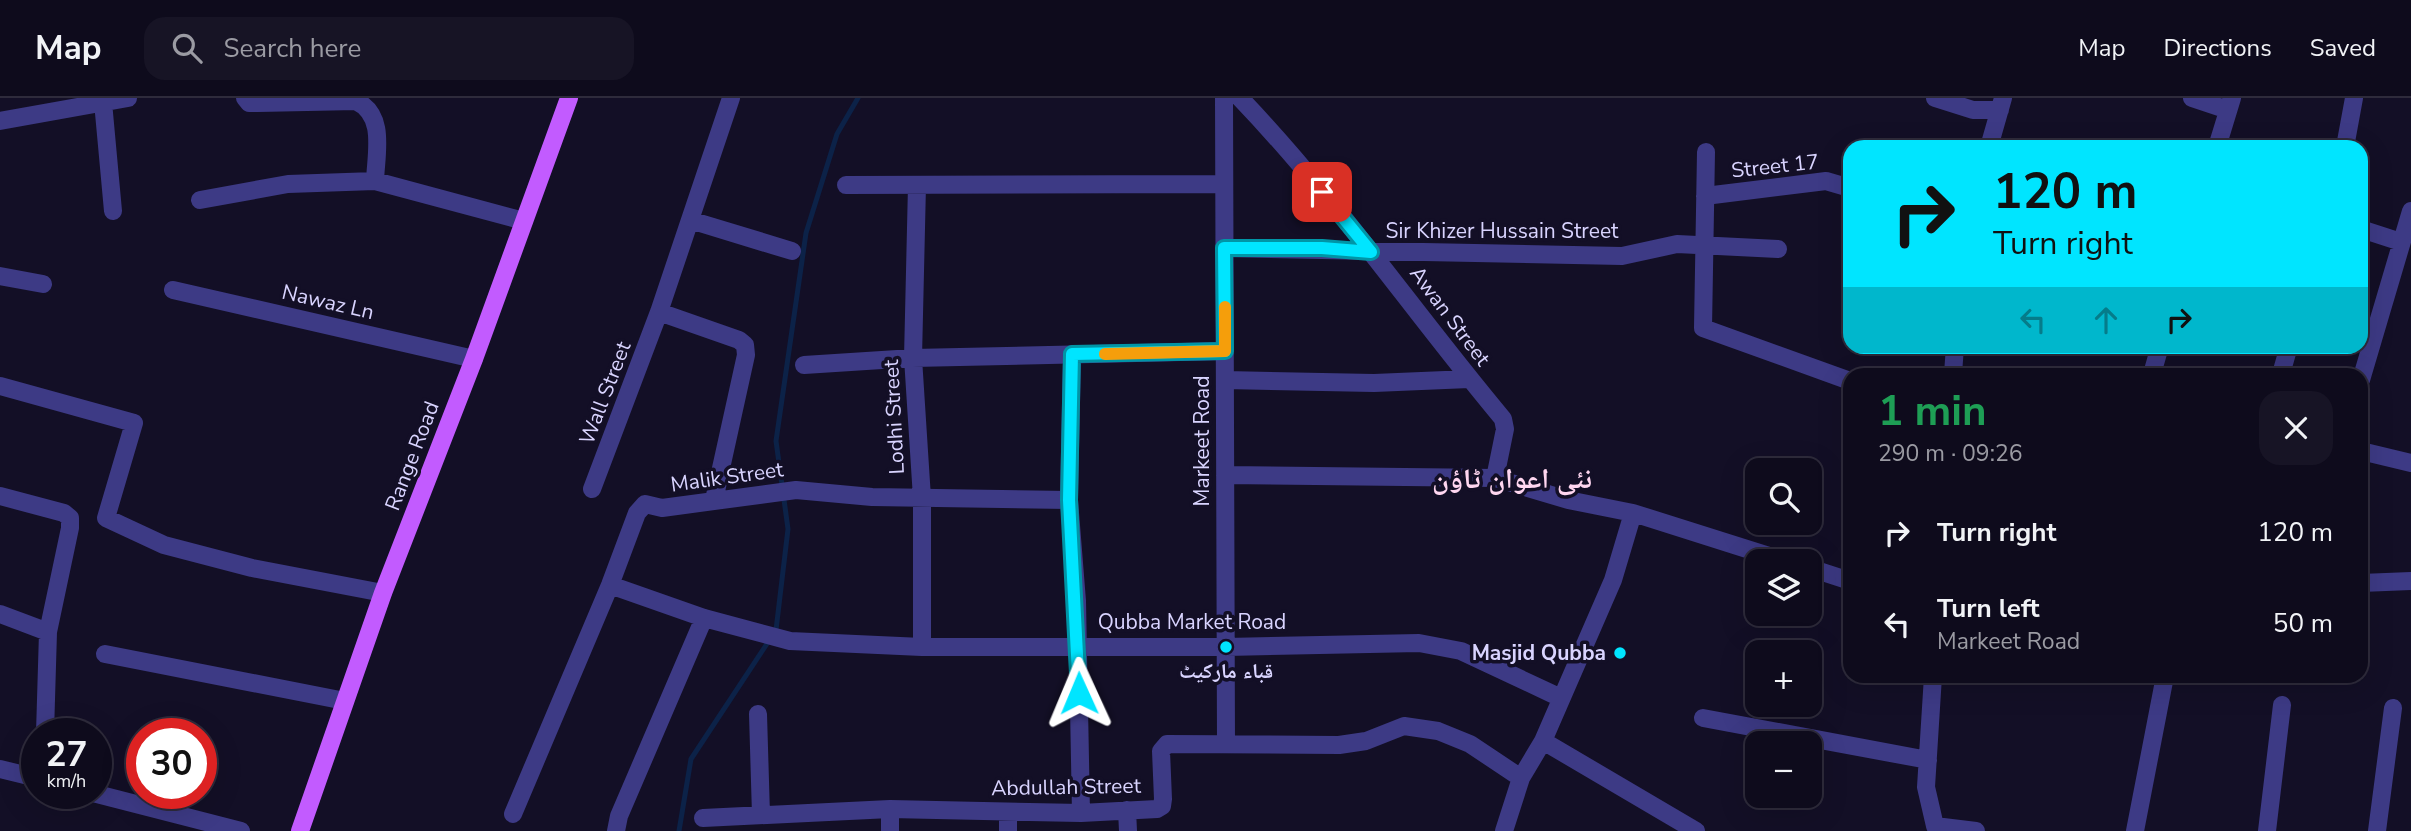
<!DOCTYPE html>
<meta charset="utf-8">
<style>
:root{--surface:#0e0b1c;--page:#171425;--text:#f1f3f6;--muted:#9b9ba3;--line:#2e2b3b}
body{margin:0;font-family:"Nunito Sans","Noto Naskh Arabic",sans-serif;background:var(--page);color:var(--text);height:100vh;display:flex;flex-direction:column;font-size:26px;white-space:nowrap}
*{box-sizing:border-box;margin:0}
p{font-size:23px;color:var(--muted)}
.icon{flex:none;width:38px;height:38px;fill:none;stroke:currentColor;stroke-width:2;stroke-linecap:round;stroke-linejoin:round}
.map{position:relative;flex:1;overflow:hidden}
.panel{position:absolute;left:1843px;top:270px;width:525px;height:315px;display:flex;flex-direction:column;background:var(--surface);border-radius:21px;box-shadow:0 7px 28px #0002,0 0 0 2px var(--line)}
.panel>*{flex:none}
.banner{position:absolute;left:1843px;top:42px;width:525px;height:214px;border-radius:21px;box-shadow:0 7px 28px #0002,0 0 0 2px var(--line);background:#00e5ff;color:#111;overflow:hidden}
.tools{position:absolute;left:1745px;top:360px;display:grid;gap:14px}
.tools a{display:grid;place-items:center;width:77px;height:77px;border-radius:14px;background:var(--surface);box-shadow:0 7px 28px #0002,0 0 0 2px var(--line);font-size:35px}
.speed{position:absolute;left:21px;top:620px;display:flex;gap:14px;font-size:35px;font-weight:700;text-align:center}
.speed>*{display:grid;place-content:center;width:91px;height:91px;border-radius:50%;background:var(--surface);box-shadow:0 7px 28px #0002,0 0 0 2px var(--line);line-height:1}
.speed small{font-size:18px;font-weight:400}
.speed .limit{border:10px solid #d22;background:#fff;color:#111}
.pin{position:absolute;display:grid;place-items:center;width:60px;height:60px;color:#fff;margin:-30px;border-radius:14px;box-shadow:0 4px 10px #0006}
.me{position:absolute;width:77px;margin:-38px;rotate:359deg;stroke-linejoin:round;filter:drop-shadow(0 0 5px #0008)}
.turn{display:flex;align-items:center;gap:24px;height:147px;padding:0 35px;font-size:32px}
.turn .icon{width:91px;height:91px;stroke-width:2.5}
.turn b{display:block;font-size:49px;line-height:60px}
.lanes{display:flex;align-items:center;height:66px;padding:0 35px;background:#0003;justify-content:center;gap:35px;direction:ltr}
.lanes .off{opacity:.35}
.round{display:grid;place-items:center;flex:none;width:74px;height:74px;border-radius:21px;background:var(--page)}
.overview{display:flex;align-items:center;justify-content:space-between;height:119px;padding:0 35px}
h1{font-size:42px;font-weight:700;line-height:52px;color:#1e9e55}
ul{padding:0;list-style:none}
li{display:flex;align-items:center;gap:21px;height:91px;padding:0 35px}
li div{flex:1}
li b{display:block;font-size:26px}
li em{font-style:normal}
header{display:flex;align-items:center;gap:42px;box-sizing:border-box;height:98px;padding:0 35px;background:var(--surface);border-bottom:2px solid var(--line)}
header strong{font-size:33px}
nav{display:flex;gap:38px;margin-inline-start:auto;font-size:24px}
.search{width:490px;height:63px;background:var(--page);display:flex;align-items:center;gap:18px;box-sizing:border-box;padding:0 24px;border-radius:21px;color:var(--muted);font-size:26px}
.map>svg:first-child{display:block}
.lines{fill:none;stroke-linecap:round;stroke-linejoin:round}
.stream{stroke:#0c2248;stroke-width:5}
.minor{stroke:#3d3a85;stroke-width:18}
.major{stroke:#c25bff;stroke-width:18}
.route-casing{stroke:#0095a6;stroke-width:18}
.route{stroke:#00e5ff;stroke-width:12}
.slow{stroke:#f59e0b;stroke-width:12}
.poi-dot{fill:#00e5ff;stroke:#130f26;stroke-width:2.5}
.labels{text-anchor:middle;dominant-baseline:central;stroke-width:7;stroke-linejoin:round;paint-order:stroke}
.street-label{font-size:21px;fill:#d9d4ff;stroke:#130f26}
.poi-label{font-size:21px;font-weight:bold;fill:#d9d4ff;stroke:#130f26;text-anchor:end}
.district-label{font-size:28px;font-weight:bold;fill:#ffd6f0;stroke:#130f26}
</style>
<header>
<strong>Map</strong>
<div class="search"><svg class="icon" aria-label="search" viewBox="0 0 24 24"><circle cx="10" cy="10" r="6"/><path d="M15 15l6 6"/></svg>Search here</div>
<nav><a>Map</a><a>Directions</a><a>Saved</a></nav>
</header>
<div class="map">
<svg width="2411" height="733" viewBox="0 0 2411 733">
<rect width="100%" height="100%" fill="#130f26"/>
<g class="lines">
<path class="stream" d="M679,733L691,661L776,532L788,431L776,343L806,135L837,36L858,0"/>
<path class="minor" d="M245,0L249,5H258L356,3C386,17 376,55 375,83
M1224,0L1226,644
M1240,0C1336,100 1414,215 1503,321L1505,331L1495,380
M1935,0L1973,12H2000
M2192,0L2228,12
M103,4L113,113
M0,23L128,0
M1989,49L2003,0
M2217,49L2232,0
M2345,49L2354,0
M1706,54L1703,230L1850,283
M846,87L1224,86
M917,87L913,260L922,400V549
M1705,98L1826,83L1850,90
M200,102L288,86L375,83L524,123
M690,122L792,153
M2361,131L2401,144
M1224,150L1622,158L1677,146L1778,151
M0,178L43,186
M173,192L474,261
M659,214L739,242L745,247L746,257L714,402
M1072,256L1069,402L1077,503L1081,715
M804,267L913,260L1225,253
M1953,276L1955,248
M2152,276L2160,248
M2281,276L2289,248
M1225,282L1374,285L1469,281
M2361,282L2411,113
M0,288L134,325L106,420L164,447L252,470L383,495
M2361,353L2411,365
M1225,377L1495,380L1568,402L1633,415L1788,464
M592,391L659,214L731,0
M0,398L64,415L70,420V430L48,534L45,635
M1810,470L1850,483
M2361,485L2411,483
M610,487L704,520L790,543L922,549H1226L1419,545L1461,553L1561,600
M0,516L48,534
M105,556L345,603
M1933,578L1926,689L1935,728L1976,733
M758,616L761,717
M1703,620L1928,662
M1543,643L1696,733
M0,671L37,680
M93,695L241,733
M890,711V733
M1127,712L1128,733
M1008,714V733
M513,716L610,487L637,415L645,406L662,410L796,392L872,399L1069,402
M703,720L890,711L1081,715L1157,711L1162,708L1163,701L1161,653L1167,646L1339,647L1366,643L1404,628L1438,633L1470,646L1521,680
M616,733L619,718L704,520
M1504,733L1521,680L1543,643L1613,482L1633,415
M2135,733L2165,578
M2267,733L2282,607
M2377,733L2393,610"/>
<path class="major" d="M300,733L383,495L474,261L569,0"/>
</g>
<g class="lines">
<g class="route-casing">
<path id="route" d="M1079,595L1069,402L1072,256L1225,253L1224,150H1322L1371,154L1322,94"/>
</g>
<use href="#route" class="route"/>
<path class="slow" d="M1105,256L1225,253V209"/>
</g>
<g class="poi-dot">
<circle cx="1226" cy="549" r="7"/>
<circle cx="1620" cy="555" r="7"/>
</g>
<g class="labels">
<g class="street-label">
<text transform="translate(1775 68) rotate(-6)">Street 17</text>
<text x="1502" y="133">Sir Khizer Hussain Street</text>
<text transform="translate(328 204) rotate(13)">Nawaz Ln</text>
<text transform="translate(1450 218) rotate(53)">Awan Street</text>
<text transform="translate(605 295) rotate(-69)">Wall Street</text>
<text transform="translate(894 319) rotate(-93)">Lodhi Street</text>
<text transform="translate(1202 343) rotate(-90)">Markeet Road</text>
<text transform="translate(412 358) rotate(-69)">Range Road</text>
<text transform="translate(727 379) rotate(-8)">Malik Street</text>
<text x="1192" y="524">Qubba Market Road</text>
<text transform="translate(1066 689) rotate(-1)">Abdullah Street</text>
</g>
<g class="poi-label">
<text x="1606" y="555">Masjid Qubba</text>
<text x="1226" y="573" text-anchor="middle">قباء مارکیٹ</text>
</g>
<g class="district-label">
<text x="1512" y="381">نئی اعوان ٹاؤن</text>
</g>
</g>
</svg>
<div class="tools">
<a><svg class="icon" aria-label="search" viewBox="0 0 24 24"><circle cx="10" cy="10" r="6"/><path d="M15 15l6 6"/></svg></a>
<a><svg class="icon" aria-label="layers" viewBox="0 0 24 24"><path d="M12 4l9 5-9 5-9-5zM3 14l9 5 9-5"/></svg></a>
<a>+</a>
<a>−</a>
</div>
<div class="speed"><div>27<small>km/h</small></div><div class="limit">30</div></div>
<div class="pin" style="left:1322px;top:94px;background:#d93025"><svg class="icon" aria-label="arrive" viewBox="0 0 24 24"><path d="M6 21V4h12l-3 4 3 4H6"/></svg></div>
<svg class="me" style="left:1079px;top:595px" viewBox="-20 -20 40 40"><path d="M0-17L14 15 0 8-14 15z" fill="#00e5ff" stroke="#fff" stroke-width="4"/></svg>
<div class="banner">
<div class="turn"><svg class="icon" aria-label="right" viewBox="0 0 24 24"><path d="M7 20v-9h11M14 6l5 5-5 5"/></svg><div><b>120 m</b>Turn right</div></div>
<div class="lanes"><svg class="icon off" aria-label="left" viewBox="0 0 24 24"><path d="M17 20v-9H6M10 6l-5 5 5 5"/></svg><svg class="icon off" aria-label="ahead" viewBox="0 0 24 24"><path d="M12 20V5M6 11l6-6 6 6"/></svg><svg class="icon" aria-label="right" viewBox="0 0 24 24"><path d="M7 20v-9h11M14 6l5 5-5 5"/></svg></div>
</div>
<section class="panel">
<div class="overview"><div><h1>1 min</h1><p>290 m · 09:26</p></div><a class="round"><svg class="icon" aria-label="close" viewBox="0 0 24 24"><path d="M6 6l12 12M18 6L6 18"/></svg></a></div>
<ul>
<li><svg class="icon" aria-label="right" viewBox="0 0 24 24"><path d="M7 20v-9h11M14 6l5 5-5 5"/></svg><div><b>Turn right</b></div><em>120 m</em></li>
<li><svg class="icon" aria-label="left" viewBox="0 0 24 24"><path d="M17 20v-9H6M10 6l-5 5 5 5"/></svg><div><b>Turn left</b><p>Markeet Road</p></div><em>50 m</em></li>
</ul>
</section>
</div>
